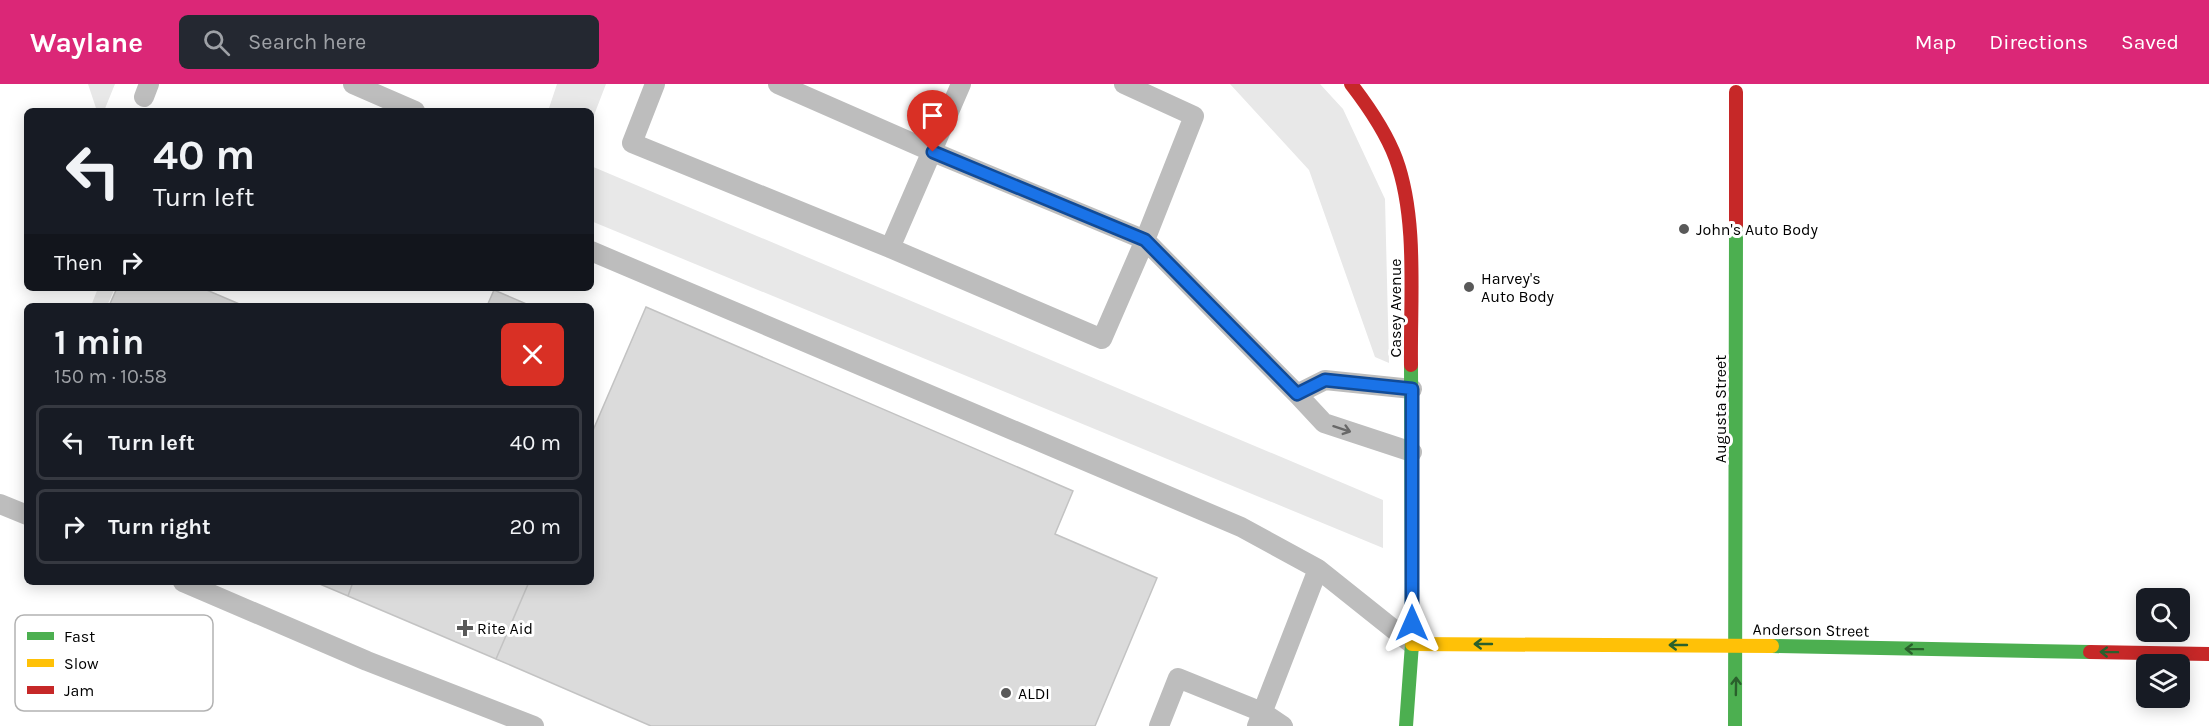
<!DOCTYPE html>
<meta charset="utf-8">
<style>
:root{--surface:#171b24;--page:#242831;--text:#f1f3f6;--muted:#9ea1a6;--line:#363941;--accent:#db2777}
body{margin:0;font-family:Karla,sans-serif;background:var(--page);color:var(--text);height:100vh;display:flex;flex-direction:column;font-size:22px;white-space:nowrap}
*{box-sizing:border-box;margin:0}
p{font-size:20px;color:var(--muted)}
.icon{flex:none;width:33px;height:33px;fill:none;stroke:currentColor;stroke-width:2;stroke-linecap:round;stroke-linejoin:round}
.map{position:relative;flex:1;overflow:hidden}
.details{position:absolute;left:24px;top:219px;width:570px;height:282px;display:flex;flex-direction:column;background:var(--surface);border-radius:9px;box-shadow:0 3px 15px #0003}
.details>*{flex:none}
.guide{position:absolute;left:24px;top:24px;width:570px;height:183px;border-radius:9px;box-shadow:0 3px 15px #0003;background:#171b24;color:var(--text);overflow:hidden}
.tools{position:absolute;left:2136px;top:504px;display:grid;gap:12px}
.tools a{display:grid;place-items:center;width:54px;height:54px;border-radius:9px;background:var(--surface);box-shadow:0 3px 15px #0003;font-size:30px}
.pin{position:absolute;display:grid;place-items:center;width:51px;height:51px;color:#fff;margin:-62px -26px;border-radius:50% 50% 50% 0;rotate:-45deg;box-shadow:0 0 6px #0007}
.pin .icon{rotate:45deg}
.me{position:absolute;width:66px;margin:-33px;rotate:0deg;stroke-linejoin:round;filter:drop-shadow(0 0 4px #0008)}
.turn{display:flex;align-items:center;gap:21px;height:126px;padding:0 30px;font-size:27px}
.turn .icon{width:78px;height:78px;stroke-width:2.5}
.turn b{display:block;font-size:42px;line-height:51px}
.then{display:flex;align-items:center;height:57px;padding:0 30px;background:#0003;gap:12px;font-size:22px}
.round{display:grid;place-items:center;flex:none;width:63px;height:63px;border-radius:9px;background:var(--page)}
.headline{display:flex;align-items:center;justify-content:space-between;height:102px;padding:0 30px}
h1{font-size:36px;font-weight:700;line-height:45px}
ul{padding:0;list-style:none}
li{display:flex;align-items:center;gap:18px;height:75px;margin:0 12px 9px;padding:0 18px;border:3px solid var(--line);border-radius:9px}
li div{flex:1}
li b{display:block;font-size:22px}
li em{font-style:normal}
header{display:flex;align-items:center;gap:36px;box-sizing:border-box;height:84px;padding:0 30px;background:var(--accent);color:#fff}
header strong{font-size:28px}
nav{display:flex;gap:33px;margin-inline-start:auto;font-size:21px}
.search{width:420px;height:54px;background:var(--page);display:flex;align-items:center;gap:15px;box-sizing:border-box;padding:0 21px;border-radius:9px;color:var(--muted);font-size:22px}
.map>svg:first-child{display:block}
.green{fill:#e8e8e8}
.building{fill:#dbdbdb;stroke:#c3c3c3;stroke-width:1.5}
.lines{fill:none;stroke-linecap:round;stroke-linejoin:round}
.lane{stroke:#bdbdbd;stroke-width:20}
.fast{stroke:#4caf50;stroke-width:14}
.slow{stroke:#ffc107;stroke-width:14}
.jam{stroke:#c62828;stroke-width:14}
.oneway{stroke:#686868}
.oneway2{stroke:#2a602c}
.route-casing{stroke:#114b97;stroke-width:15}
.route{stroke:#1a73e8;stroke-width:10}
.poi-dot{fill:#595959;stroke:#fff;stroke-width:2}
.labels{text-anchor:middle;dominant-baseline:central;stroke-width:6;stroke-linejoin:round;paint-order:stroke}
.poi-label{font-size:16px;fill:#000;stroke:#fff;text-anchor:start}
.street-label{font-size:16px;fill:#000;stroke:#fff}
.key{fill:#fff;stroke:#b2b2b2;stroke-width:1.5}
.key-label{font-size:16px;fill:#000}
</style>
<header>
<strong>Waylane</strong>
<div class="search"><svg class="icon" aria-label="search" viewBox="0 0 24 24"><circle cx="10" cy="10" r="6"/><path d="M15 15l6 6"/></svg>Search here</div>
<nav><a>Map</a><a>Directions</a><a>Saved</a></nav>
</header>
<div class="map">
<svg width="2209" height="642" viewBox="0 0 2209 642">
<rect width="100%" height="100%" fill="#fff"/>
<path class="green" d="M88,0H115L104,27H97Z
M557,0H606L591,39V27H548Z
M1230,0H1320L1343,25L1385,115L1389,279L1375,273L1309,86Z
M591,82L1383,416V464L591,137Z
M98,204H115L107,222H91Z"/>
<path class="building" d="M117,204H202L244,222H109Z
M494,206L531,222H487Z
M646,223L1073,407L1055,450L1157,494L1095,642H651L496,575L529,498H591V351Z
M315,498H353L348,512Z
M353,498H529L496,575L348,512Z"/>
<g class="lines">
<path class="lane" d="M353,0L415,27
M655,0L632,59L890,164L1102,255L1145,156L1194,32L1124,0
M778,0L933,68L1145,156L1297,310L1324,339L1412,368
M144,13L149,0
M890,164L961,0
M591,167L1241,443L1318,485
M1297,310L1325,296L1412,305
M0,420L27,431
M183,498L367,577L534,642
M1159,642L1178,594L1262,628L1283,642
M1257,642L1318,485L1412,560"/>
<path class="fast" d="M1772,562L2090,568
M1406,642L1412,560L1411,281
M1735,642L1736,141"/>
<path class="slow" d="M1412,560L1772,562"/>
<path class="jam" d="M1351,0C1368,22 1386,48 1396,75C1418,135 1410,216 1411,281
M1736,141V8
M2090,568L2209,570"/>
</g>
<defs><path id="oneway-shaft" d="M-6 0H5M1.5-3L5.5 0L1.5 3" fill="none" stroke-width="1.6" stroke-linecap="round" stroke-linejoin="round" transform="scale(1.5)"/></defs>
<use class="oneway" href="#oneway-shaft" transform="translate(1342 345) rotate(18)"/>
<g class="oneway2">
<use href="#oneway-shaft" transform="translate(1483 560) rotate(-180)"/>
<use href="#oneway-shaft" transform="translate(1678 561) rotate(-180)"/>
<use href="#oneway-shaft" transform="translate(1914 565) rotate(-179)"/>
<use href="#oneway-shaft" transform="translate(2109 568) rotate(-179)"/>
<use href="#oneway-shaft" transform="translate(1736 602) rotate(-89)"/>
</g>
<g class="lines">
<g class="route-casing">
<path id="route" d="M933,68L1145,156L1297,310L1325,296L1412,305V539"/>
</g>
<use href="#route" class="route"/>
</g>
<g class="poi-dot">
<circle cx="1684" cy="145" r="6"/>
<circle cx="1469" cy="203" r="6"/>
<path d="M462 535h6v6h6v6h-6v6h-6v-6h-6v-6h6z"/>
<circle cx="1006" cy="609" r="6"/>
</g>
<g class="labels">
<g class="poi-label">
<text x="1696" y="145">John's Auto Body</text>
<text x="1481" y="194">Harvey's<tspan x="1481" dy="18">Auto Body</tspan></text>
<text x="477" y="544">Rite Aid</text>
<text x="1018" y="609">ALDI</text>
</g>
<g class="street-label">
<text transform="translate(1395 224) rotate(-90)">Casey Avenue</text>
<text transform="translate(1720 325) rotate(-90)">Augusta Street</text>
<text transform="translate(1811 546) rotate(1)">Anderson Street</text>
</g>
</g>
<rect x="15" y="531" width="198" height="96" rx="9" class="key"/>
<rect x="27" y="548" width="27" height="8" fill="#4caf50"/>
<rect x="27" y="575" width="27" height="8" fill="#ffc107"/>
<rect x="27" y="602" width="27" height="8" fill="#c62828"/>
<g class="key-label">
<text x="64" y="558">Fast</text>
<text x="64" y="585">Slow</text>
<text x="64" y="612">Jam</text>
</g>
</svg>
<div class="tools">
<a><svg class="icon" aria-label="search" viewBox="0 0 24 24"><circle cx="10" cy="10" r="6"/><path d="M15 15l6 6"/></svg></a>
<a><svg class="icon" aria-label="layers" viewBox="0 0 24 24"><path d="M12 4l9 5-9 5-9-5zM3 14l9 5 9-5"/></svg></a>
</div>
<div class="pin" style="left:933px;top:68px;background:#d93025"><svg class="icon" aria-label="arrive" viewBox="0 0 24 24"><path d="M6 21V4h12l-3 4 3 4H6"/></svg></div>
<svg class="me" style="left:1412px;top:539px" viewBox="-20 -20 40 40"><path d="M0-17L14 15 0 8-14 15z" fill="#1a73e8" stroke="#fff" stroke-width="4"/></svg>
<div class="guide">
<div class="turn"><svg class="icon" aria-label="left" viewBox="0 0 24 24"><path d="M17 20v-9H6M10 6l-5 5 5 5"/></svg><div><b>40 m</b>Turn left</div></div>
<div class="then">Then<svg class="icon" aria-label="right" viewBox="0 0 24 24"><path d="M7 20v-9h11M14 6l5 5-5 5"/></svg></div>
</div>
<section class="details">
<div class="headline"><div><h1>1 min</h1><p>150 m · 10:58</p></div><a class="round" style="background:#d93025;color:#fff"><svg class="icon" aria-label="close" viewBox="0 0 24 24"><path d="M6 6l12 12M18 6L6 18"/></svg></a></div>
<ul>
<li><svg class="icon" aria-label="left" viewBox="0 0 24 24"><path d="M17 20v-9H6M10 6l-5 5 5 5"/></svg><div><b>Turn left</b></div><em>40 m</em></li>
<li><svg class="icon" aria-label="right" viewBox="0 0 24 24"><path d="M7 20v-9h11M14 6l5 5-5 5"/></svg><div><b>Turn right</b></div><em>20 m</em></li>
</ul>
</section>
</div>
